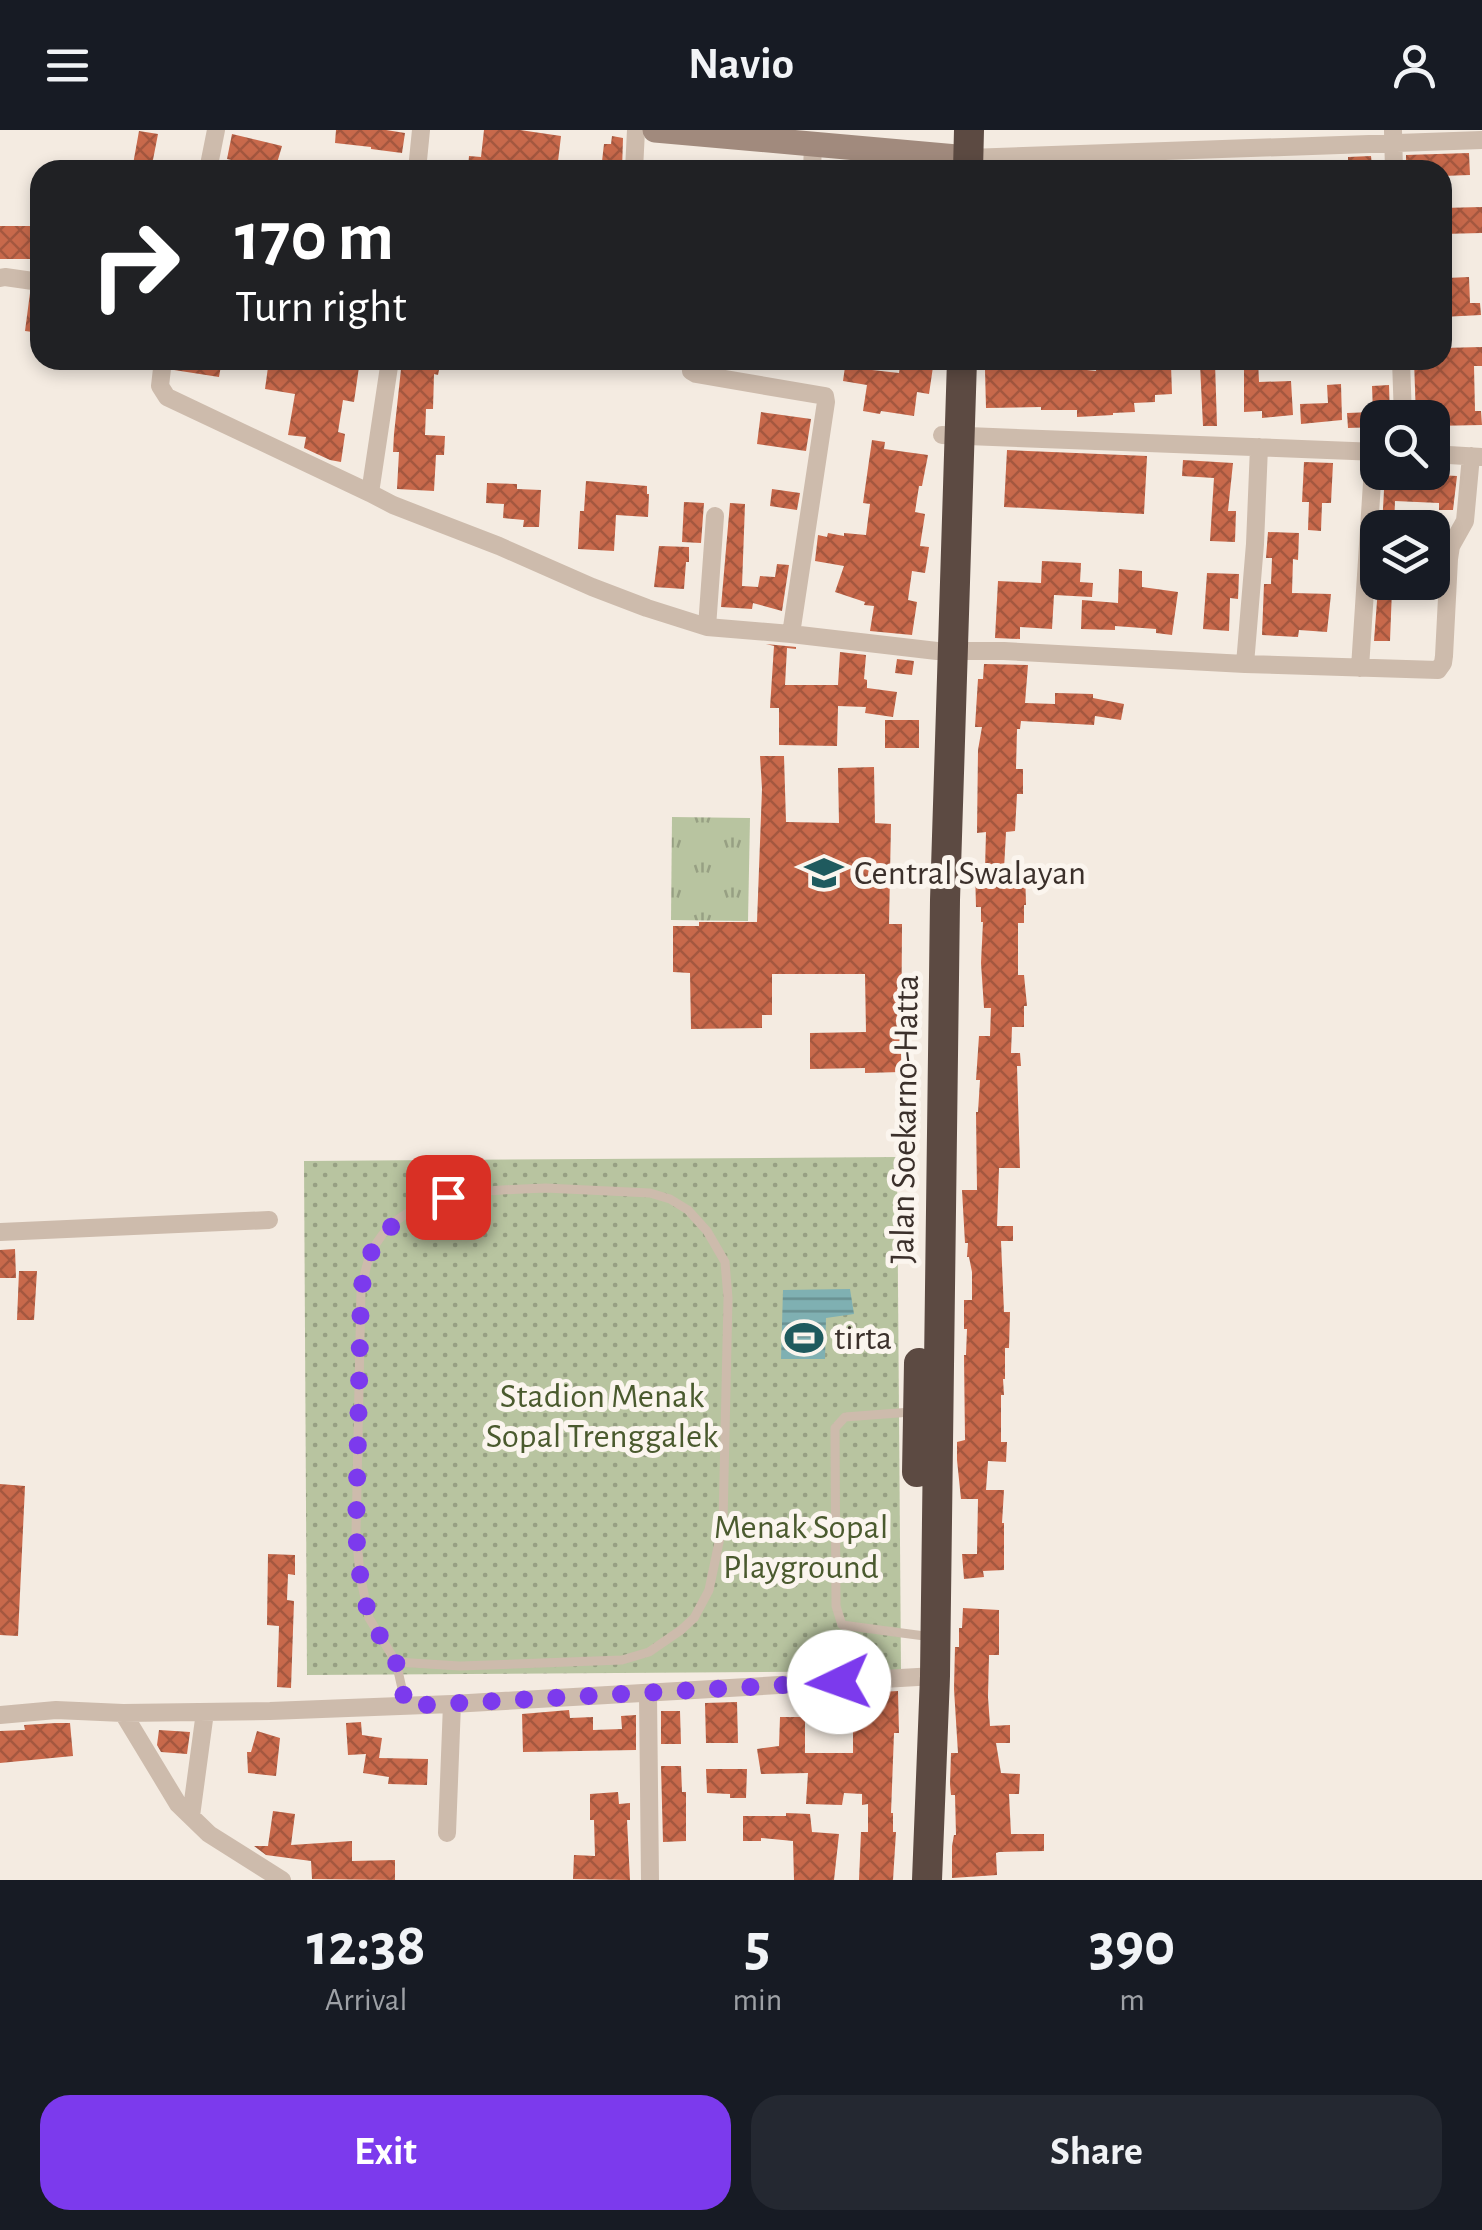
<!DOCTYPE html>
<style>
:root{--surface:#171b24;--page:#242831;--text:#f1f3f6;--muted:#9ea1a6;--accent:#7c3aed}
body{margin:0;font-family:"Alegreya Sans",sans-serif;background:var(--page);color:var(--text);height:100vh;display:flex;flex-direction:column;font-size:38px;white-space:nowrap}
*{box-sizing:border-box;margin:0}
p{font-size:32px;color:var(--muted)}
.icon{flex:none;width:55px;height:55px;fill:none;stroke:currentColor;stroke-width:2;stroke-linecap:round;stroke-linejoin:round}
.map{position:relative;height:1750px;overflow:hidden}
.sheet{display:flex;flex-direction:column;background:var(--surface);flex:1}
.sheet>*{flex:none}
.guide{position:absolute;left:30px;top:30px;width:1422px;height:210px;border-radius:30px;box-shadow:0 5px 15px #0003;background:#202124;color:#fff;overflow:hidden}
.tools{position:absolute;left:1360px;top:270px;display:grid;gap:20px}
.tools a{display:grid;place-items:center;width:90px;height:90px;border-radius:20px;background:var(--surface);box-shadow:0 5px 15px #0003;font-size:50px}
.pin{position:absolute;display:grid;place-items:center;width:85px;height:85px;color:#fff;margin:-42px;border-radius:20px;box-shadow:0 5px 15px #0006}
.me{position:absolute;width:110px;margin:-55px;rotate:267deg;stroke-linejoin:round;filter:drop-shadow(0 0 8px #0008)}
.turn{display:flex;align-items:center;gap:35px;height:210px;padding:0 40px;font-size:45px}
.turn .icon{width:130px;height:130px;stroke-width:2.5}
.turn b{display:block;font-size:70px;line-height:85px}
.eta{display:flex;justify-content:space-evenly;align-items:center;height:170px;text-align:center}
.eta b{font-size:60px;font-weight:700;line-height:70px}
.action{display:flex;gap:20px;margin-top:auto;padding:20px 40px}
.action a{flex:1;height:115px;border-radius:30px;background:var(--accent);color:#fff;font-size:40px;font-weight:700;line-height:115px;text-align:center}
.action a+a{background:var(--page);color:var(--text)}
header{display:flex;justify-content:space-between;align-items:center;height:130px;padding:0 40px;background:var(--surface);font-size:45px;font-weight:700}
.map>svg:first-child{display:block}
.grass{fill:url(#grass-tufts)}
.park{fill:url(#park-dots)}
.water{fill:url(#water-rules)}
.building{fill:url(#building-cross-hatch)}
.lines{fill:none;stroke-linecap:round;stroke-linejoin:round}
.lane{stroke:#cdbbac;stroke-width:9}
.street{stroke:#cdbbac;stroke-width:18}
.secondary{stroke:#a18a7d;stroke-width:25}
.highway{stroke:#5c4a42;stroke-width:30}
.route{stroke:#7c3aed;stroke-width:18;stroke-dasharray:0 32.4}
.labels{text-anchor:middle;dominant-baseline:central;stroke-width:10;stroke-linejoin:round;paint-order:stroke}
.poi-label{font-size:35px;fill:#3b302b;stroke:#fbf5ee;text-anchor:start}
.street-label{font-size:35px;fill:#3b302b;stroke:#fbf5ee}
.park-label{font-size:35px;fill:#4a5a2e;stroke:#fbf5ee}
</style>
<header><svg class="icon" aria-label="menu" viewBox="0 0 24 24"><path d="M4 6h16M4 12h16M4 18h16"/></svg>Navio<svg class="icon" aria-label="person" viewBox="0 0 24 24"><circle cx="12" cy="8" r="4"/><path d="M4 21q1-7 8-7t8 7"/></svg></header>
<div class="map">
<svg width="1482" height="1750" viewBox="0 0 1482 1750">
<defs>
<pattern id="grass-tufts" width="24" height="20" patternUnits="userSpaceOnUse" patternTransform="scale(2.5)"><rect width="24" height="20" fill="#b8c4a0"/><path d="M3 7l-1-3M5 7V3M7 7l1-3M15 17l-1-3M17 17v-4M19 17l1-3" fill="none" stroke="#97a083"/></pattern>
<pattern id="park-dots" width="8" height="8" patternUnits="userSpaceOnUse" patternTransform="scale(2.5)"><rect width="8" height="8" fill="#b8c4a0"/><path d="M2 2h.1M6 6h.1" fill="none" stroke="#97a083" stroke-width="1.8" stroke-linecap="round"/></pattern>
<pattern id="water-rules" width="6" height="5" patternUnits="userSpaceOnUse" patternTransform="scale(2.5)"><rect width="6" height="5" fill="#7fb0b2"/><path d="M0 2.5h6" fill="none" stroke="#699091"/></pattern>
<pattern id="building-cross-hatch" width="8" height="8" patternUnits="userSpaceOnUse" patternTransform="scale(2.5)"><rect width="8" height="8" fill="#c8694b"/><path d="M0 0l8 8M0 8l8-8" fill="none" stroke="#a4573f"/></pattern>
</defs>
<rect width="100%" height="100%" fill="#f4ebe1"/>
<path class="grass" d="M672,687L750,688L748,791L671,790Z"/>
<path class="park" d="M897,1027L901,1541L307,1545L304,1031Z"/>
<path class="water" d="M850,1159L854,1184L826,1188L825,1229H781L783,1160Z"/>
<path class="building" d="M336,0H386L405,3L402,23L371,19V17L335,13Z
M484,0H520L561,6L557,40L468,38L469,26L481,27Z
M139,1L158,4L151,40H132Z
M232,4L282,16L275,40L227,29Z
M612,6L623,8L622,40H601L604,14H611Z
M1469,23L1470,45L1442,46V40H1435V33L1406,34V25Z
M1371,26L1372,36H1348V27Z
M1482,77V103L1442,104V78Z
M0,96H33V101H40V124H33V129H0Z
M1469,147L1470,173H1480L1481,185L1442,187V165H1448L1447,148Z
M30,163L40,164V203L25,201Z
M1482,217V236H1474L1475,281H1481L1482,295L1432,296V288H1416L1414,230H1442V218Z
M175,230H222L219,247L174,240Z
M269,230H360L354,272L343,270L338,302L345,304L341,332L330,330L304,318L306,307L288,305L295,264L265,259Z
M402,230H441L438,245L434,244L433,279H426L425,305L445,306L444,325H436L434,361L397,359L399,322H393L394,304Z
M901,230H934L929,264L917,262L914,286L881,281L880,284L863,281L867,255L843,251L845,237L899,243Z
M993,230H1037L1038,234H1059V237L1096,241L1095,230H1131L1132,237L1171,235L1172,264L1155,265V272L1134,273L1135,282L1113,283V285L1077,287V280H1041V277L986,278L985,240H994Z
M1244,230H1258L1259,252L1291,251L1293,285L1262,288V281L1244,282Z
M1215,233L1217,296H1203L1200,234Z
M1341,254L1342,290L1301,294L1300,274L1328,273L1327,255Z
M1389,255L1390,288H1378V297L1348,298L1347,283L1373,282L1372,256Z
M761,282L811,289L806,321L757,314Z
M872,310L885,312L884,319L928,325L922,356H919L915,382L925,384L920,416L929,417L925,443L912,441L908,470L917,472L912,505L870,501L874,476L864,475L865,472L835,462L844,436L815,431L818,405L827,407L828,403L844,406V403L866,405L870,374L863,373Z
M1007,320L1147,326L1144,384L1004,377Z
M1183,330L1233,333L1228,381H1236L1235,412L1210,411L1214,348L1182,346Z
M1304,332L1333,333L1331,373H1322L1321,401L1308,400L1309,372H1302Z
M1385,342L1457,346L1453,380H1439V373L1395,371L1394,397H1382Z
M586,351L647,356V364H649L648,387L616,385L614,421L578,419L580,381H584Z
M487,353L517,354V359L541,360L539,397H523L524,390L503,388L504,374L486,373Z
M772,359L800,363L797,380L770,376Z
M684,372L704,373L701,413L682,412Z
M730,373L745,374L742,456L758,457L760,446L775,447L777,434L789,435L782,481L753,473L752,479L721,477Z
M1268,402L1299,403L1298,430L1293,429L1292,463L1331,464L1327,502L1299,500L1298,507L1262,505L1264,454H1271L1272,428H1266Z
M659,416L689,417V432H686L684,459L654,457Z
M1042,431L1081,433L1080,452L1093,453L1092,467L1054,465L1052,499L1020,497V509L995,508L998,451L1041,453Z
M1119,439L1142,441V457L1178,462L1172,505L1156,503V499L1115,496V500L1081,499L1082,470L1118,473Z
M1207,443L1239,444L1238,469L1230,468L1229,501L1203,499Z
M1378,458L1392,459L1390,511H1374Z
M766,514L796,517V519L787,518L785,555H838L840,522L866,525L864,549L867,550V558L897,562L893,587L865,583L866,577L838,576L837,616L779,615V578H770L774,516Z
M897,529L914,531L912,545L895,543Z
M984,534L1028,535L1025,573L1055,574V563L1093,564V568L1124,574L1121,590L1095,586L1094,595L1021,591L1020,599H1017L1016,639H1023V664H1017L1015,701L1006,702L1004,739L1025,738L1026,775H1024V793H1018V845H1024L1027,876H1024V897H1012L1011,923H1020L1021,936H1017L1020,1038H999L997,1096H1013V1111H1001L1004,1182H1010L1009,1218H1005V1249H1003L1004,1265H1001V1312H1007L1006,1332L988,1331L986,1360H1004L1002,1393H1004V1440L983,1441L984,1447L964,1449L962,1424H977L978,1369H961L957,1330V1312L965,1310L964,1225H966L967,1199H964V1170H972V1142L969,1127H967L968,1113H965L962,1060H977L976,982H978L980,950H976L979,906H990L991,878H984L981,833L983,792H981V777H976L975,740L985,739L986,702L977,703L978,620L982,597H975L978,549H983Z
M885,590H919V618H885Z
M760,626H784L786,692L839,693L838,638L874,637L875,693L891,694L889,794H902L901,942L865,943V938L810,939V903L866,902L865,844H772V885H762V898L691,899L690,843L673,842V796H699V792H757L762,659Z
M15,1119L16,1148H0V1120Z
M19,1141H37L34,1190H17Z
M0,1354L25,1356L18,1506L0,1505Z
M268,1424L295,1425V1445L288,1444L287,1470L294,1471L291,1558L277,1557L279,1496L267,1495Z
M963,1478L999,1480V1525H989L988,1567L990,1596L1010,1595V1613H996L1001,1643L1020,1644L1019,1664H1009L1011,1704H1044V1721L999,1722L996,1723L997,1745L952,1748V1716L954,1705H956L955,1665H951L950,1654L951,1623H958L954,1559L955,1517H959V1498H962Z
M898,1561L899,1603H894L891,1683H893V1702H896L893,1750H859L861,1702H868V1674L862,1675V1664L844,1663L842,1675L806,1674L808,1643L761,1644L757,1619L779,1616L780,1587H805V1623H853V1595L831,1594V1588H809V1566Z
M737,1572L738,1613H706L705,1573Z
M569,1580L570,1588L593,1587V1600L622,1599L621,1586L636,1585V1620L523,1622L522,1584Z
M661,1581H680L681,1614H661Z
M361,1592L362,1605L382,1608L379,1628L428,1629L427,1655L388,1654L389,1647L363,1643L366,1624L348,1625L346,1593Z
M56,1593H70L73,1626L0,1633V1601L25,1600L24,1595Z
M159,1600L190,1602L187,1624L161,1622L157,1615Z
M257,1601L280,1608L276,1646L248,1643L247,1622H251Z
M661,1636H681L682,1662H686V1711L663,1712Z
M706,1639H747L746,1668H730V1664L707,1663Z
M618,1662L619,1674L630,1673V1690H627L630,1750L573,1749L574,1725L595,1726L594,1690H590V1664Z
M273,1681L295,1684L291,1715L352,1711V1731L395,1730V1750L312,1749L311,1731L266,1725L254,1716H268Z
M786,1683L810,1684L812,1702L839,1704L834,1750H794L793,1711L761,1708V1711H743V1686H786Z"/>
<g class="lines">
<path class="lane" d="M545,1058L650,1063L670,1069L688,1080L707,1101L725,1132L728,1168L723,1393L709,1460L694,1488L681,1500L649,1522L622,1530L460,1536L396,1532L369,1488L360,1444L356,1403L361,1160C364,1148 366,1134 371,1123C402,1058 485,1061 545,1058Z
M911,1282L845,1287L835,1298L836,1476L842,1495L932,1507
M396,1532L406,1576"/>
<path class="street" d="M1393,1L1394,40
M968,28L1482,10
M208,40L216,0
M417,40L421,0
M634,40L636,0
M812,40L813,15
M0,148L5,147L40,152
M163,230L160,256L167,267L370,363
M390,230L370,363L393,375L499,416L592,457L647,478L707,497L791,504L937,521H1004L1245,534L1438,540L1443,533L1444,526L1449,429L1451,416L1465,391L1471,326
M690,230L691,241L696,244L825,266L826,272L791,504
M1401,230L1403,288
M942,305L1378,322
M1432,324L1482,327
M707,497L715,386
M1245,534L1255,414L1259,317
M1360,538L1374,322
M0,1102L269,1090
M648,1564L650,1750
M123,1583L178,1674L209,1704L282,1750
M0,1585L56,1580L123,1583L270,1581L452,1574L935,1546
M191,1686L205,1582
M447,1703L452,1574"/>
<path class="secondary" d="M655,0L968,28"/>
<path class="highway" d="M968,40L969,0
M917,1342L919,1233
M927,1750L935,1546L945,770L962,230"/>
</g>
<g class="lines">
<path class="route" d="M448,1067C418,1075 387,1093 372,1121C366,1133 364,1148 361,1160L356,1403L360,1444L369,1488L396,1532L406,1576L839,1552"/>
</g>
<defs>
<g id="university-bare" transform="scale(3)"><path d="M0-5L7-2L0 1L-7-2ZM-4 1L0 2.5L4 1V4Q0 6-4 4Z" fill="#1f5a5e" stroke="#fbf5ee" stroke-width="2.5" paint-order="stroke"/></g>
<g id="stadium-bare" transform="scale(3)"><path d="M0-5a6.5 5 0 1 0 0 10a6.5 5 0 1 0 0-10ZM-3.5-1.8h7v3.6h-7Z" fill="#1f5a5e" stroke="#fbf5ee" stroke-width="2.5" paint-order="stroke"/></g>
</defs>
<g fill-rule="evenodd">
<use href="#university-bare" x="824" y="743"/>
<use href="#stadium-bare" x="804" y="1208"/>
</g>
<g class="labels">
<g class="poi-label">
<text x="854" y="743">Central Swalayan</text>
<text x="834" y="1208">tirta</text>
</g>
<g class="street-label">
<text transform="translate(905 989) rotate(-89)">Jalan Soekarno-Hatta</text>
</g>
<g class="park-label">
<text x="602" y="1266">Stadion Menak<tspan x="602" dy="40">Sopal Trenggalek</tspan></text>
<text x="801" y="1397">Menak Sopal<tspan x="801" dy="40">Playground</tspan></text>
</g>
</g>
</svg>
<div class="tools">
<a><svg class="icon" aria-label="search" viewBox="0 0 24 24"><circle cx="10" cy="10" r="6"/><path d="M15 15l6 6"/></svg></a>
<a><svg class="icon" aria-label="layers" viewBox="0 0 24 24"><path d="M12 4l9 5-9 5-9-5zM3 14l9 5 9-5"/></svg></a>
</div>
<div class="pin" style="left:448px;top:1067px;background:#d93025"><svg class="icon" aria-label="arrive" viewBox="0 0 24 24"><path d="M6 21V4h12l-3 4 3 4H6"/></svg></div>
<svg class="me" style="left:839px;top:1552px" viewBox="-20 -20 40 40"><circle r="19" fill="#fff"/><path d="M0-13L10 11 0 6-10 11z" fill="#7c3aed"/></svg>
<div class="guide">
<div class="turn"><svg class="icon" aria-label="right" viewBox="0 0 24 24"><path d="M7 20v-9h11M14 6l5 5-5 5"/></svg><div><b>170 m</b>Turn right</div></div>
</div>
</div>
<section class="sheet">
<div class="eta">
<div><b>12:38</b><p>Arrival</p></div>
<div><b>5</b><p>min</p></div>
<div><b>390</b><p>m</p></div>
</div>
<div class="action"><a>Exit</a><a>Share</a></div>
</section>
